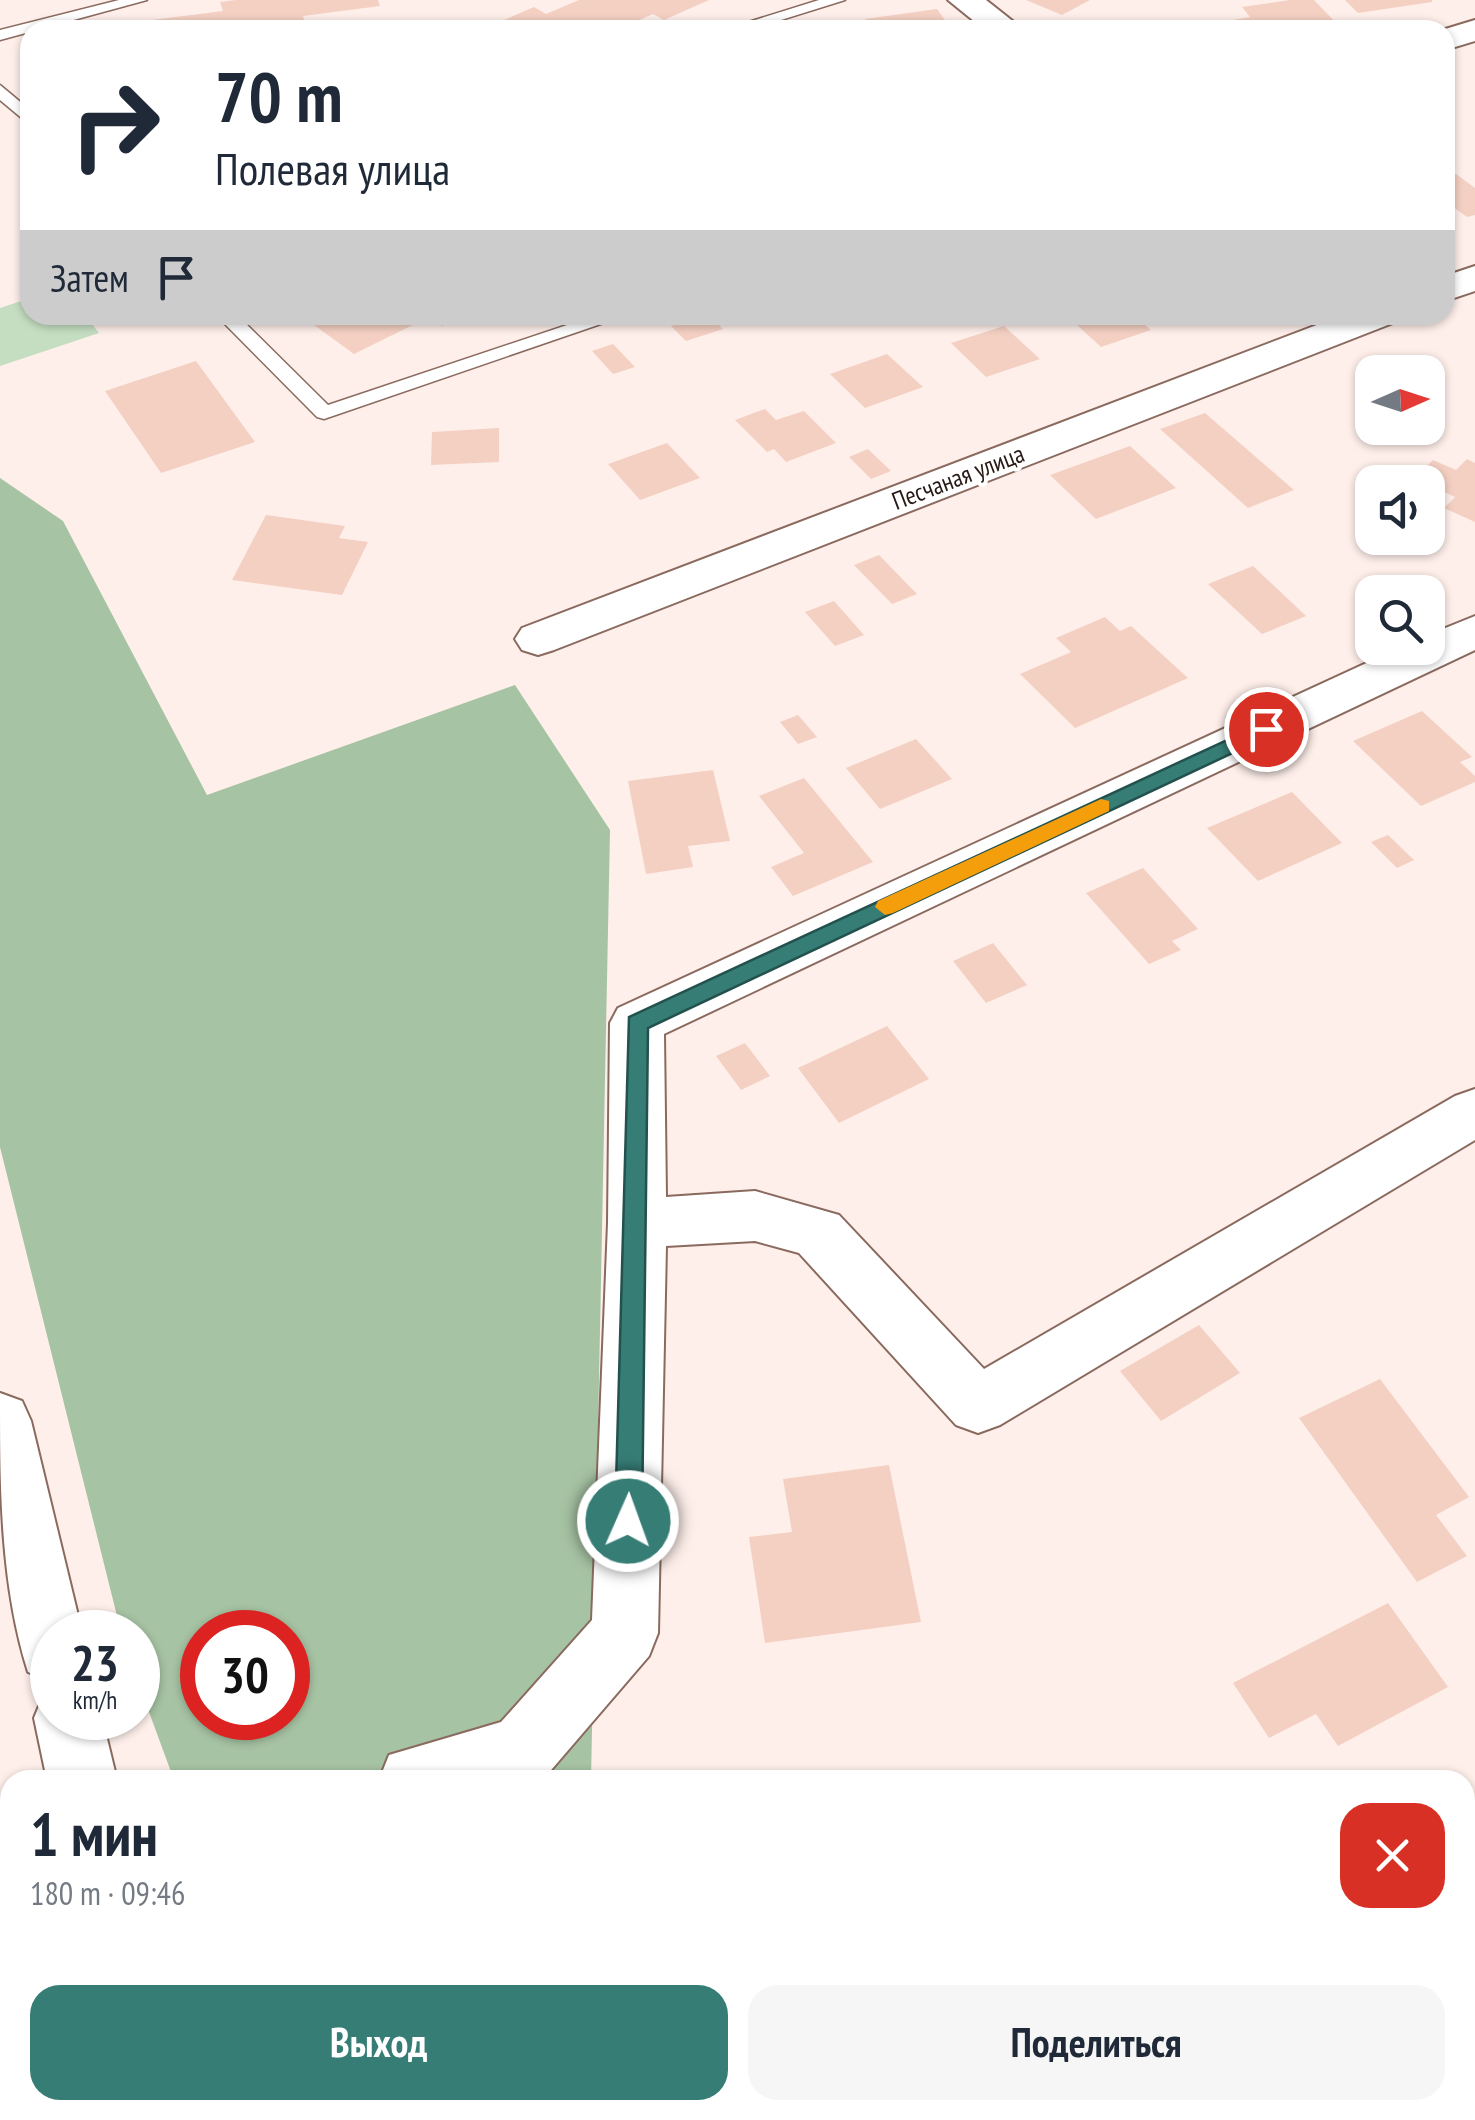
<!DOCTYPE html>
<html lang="ru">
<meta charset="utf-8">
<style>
:root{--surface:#fff;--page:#f6f6f7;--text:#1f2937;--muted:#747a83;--accent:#367d76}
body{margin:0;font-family:"PT Sans Narrow",sans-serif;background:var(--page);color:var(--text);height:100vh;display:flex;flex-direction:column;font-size:38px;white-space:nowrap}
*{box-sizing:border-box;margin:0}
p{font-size:32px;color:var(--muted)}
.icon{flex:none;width:55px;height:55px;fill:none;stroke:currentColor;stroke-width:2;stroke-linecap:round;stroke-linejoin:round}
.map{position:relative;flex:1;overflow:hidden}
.drawer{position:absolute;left:0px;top:1770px;width:1475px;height:350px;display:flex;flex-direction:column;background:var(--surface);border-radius:30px 30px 0 0;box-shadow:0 2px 8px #0004}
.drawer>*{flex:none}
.hud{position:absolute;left:20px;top:20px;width:1435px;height:305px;border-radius:30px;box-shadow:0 2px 8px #0004;background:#fff;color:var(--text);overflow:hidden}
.needle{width:65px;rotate:87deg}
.fabs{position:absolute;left:1355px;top:355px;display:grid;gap:20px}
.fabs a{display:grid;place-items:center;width:90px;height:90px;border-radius:20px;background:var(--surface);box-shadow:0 2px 8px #0004;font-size:50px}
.speed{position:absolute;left:30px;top:1610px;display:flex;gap:20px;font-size:50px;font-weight:700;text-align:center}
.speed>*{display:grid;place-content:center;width:130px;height:130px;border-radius:50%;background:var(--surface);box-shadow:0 2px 8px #0004;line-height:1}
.speed small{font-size:25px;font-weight:400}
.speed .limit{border:15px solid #d22;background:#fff;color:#111}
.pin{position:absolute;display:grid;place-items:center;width:85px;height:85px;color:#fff;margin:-42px;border:5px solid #fff;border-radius:50%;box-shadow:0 2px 10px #0007}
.me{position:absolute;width:110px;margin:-55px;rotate:2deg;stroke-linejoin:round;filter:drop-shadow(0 0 8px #0008)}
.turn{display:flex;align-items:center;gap:35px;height:210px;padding:0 30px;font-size:45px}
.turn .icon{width:130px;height:130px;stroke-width:2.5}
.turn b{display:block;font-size:70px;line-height:85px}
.then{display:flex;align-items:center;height:95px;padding:0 30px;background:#0003;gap:20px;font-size:38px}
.round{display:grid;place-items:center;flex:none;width:105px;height:105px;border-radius:30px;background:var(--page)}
.head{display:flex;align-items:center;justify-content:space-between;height:170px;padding:0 30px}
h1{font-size:60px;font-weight:700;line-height:75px}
.primary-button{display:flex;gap:20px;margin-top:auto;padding:20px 30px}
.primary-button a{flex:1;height:115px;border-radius:30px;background:var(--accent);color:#fff;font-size:40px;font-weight:700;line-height:115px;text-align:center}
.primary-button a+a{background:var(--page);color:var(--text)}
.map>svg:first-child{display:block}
.green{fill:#c5dec2}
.forest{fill:#a6c3a3;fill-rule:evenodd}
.building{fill:#f4d0c3}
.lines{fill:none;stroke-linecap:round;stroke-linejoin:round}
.service-casing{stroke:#8a6a5e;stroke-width:3}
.minor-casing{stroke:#8a6a5e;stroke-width:4}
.secondary-casing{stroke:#8a6a5e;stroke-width:4}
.service{fill:#fff;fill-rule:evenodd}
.minor{fill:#fff;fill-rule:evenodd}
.secondary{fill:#fff;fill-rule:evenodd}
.route{fill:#367d76;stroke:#23514d;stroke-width:2.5}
.slow{fill:#f59e0b}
.labels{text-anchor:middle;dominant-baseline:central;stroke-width:8;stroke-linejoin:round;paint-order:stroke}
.far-street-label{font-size:25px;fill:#261915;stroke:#fff}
</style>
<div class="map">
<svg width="1475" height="2120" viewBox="0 0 1475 2120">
<rect width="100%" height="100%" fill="#feefea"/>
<path class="green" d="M30,298V315H85L99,333L0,366V308Z"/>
<path class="forest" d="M0,478L63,521L207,795L515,685L610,830L591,1780H174L138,1682V1632H121L0,1147ZM202,1632H288V1718H202Z
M0,2021L10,2053V2110H27L30,2120H0Z
M296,2110H584V2120H300Z"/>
<path class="building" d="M236,0H378L380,6L303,16L306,25L271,30H146L144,21L223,11L220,2Z
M579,0H709L664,20L653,14L616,30H481L534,7L546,14Z
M1026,0H1090L1062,15Z
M1290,0H1314L1343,30H1176L1250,17L1242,7Z
M1345,0H1432V2L1358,13Z
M937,9L952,30H872L865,19Z
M1456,174L1475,188V215L1467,217L1452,206L1445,208V177Z
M307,315H463L442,326L429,317L354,354L303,317Z
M709,315L723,329L686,341L671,326Z
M1066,315H1134L1151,330L1101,347Z
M1004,326L1040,359L986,377L951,343Z
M613,344L635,367L613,374L592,351Z
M887,354L923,387L865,408L830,374Z
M196,361L255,442L161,473L105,391Z
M765,409L776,420L804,411L836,443L786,462L774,449L767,452L735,420Z
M1205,413L1294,490L1248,508L1160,429Z
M499,428V462L431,465L432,432Z
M667,443L700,478L640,500L608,464Z
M1130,446L1176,488L1096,519L1050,475Z
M868,449L891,471L871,479L849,457Z
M1467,459L1475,463V522L1444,508L1455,497L1415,478L1433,460L1456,470Z
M266,515L345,526L339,538L368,542L342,595L232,580Z
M879,555L917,594L892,604L854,565Z
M1253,566L1306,616L1262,634L1208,584Z
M834,601L864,635L835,646L805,612Z
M1105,617L1120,631L1131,626L1188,678L1075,728L1020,674L1071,652L1056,638Z
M1422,711L1472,757L1460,762L1475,776V782L1421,806L1353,741Z
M798,715L817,737L798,744L780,722Z
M916,739L952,779L880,809L846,768Z
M713,770L730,841L688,846L693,867L646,874L628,781Z
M804,778L873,862L793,896L771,867L804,853L759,796Z
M1292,792L1342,843L1258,881L1207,828Z
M1388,835L1414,860L1397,868L1371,842Z
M1143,868L1198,929L1172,941L1181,950L1149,964L1086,893Z
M993,943L1027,985L986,1003L953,961Z
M887,1026L929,1079L839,1123L798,1068Z
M745,1043L770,1076L741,1090L716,1056Z
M1199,1325L1240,1373L1161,1421L1120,1371Z
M1380,1379L1469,1497L1436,1515L1467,1556L1417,1582L1299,1418Z
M889,1465L921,1622L765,1643L749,1537L792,1532L783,1479Z
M1388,1603L1448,1687L1338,1746L1316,1714L1269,1738L1233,1683Z
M1236,2110H1321L1306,2120H1242Z"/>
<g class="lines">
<g class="service-casing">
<path id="service" d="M119,0H147L0,40V30Z
M819,0H845L749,30H723Z
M0,85L30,110V125L0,100Z
M216,315H237L328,405L597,315H627L324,419L317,417Z"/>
</g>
<g class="minor-casing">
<path id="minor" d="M948,0H986L1024,30H985Z
M1475,20V41L1445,50L1442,30Z
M1475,266V291L1445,301V276Z
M1343,315H1399L1393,323L554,650L538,655L522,650L515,639L522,628Z
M1475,616V650L664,1034L666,1197L755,1191L839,1215L984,1369L1455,1096L1475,1089V1140L1000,1425L978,1433L956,1425L799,1253L755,1241L666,1246L658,1633L649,1656L546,1776L535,1780H379L389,1755L501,1722L592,1620L608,1223L610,1023L618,1008L1399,648H1428V635Z
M1475,1831V1905L1465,1909V1835Z
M1004,2110H1096L1092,2120H999Z"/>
</g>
<g class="secondary-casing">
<path id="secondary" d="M0,1393L22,1401L31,1421L82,1632H52V1682L28,1672C0,1584 0,1486 0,1393Z
M52,1690V1718H102L117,1780H47L34,1718L44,1694Z
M138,2110H214L218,2120H140Z"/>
</g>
<use href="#service" class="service"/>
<use href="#minor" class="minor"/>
<use href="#secondary" class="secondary"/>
</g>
<path class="route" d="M1266,722L1273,724V734L648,1028L642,1521L638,1530L628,1534L619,1530L615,1521L629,1017Z"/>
<path class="slow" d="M1101,799L1109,801V811L893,913L885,915L875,907L878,901Z"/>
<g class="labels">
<g class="far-street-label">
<text transform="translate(958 477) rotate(-21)">Песчаная улица</text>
</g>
</g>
</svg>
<div class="fabs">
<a><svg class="needle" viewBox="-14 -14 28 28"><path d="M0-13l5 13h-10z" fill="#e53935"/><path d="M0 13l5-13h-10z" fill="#747a83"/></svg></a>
<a><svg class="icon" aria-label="sound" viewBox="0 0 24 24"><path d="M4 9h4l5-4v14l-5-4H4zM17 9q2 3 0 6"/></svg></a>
<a><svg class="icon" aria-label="search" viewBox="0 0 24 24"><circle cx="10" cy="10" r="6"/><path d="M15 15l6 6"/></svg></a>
</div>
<div class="speed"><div>23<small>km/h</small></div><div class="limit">30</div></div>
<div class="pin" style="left:1266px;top:729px;background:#d93025"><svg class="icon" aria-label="arrive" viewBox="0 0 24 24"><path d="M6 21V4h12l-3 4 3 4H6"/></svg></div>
<svg class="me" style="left:628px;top:1521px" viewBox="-20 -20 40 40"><circle r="17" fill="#367d76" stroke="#fff" stroke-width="3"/><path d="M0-11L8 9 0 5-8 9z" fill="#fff"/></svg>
<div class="hud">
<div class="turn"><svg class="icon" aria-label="right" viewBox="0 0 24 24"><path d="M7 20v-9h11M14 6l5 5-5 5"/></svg><div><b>70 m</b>Полевая улица</div></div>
<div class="then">Затем<svg class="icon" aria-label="arrive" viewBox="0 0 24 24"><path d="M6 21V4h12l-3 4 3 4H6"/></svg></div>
</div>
<section class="drawer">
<div class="head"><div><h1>1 мин</h1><p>180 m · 09:46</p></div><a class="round" style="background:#d93025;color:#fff"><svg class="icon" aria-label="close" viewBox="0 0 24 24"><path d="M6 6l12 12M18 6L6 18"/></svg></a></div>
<div class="primary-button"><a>Выход</a><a>Поделиться</a></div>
</section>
</div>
